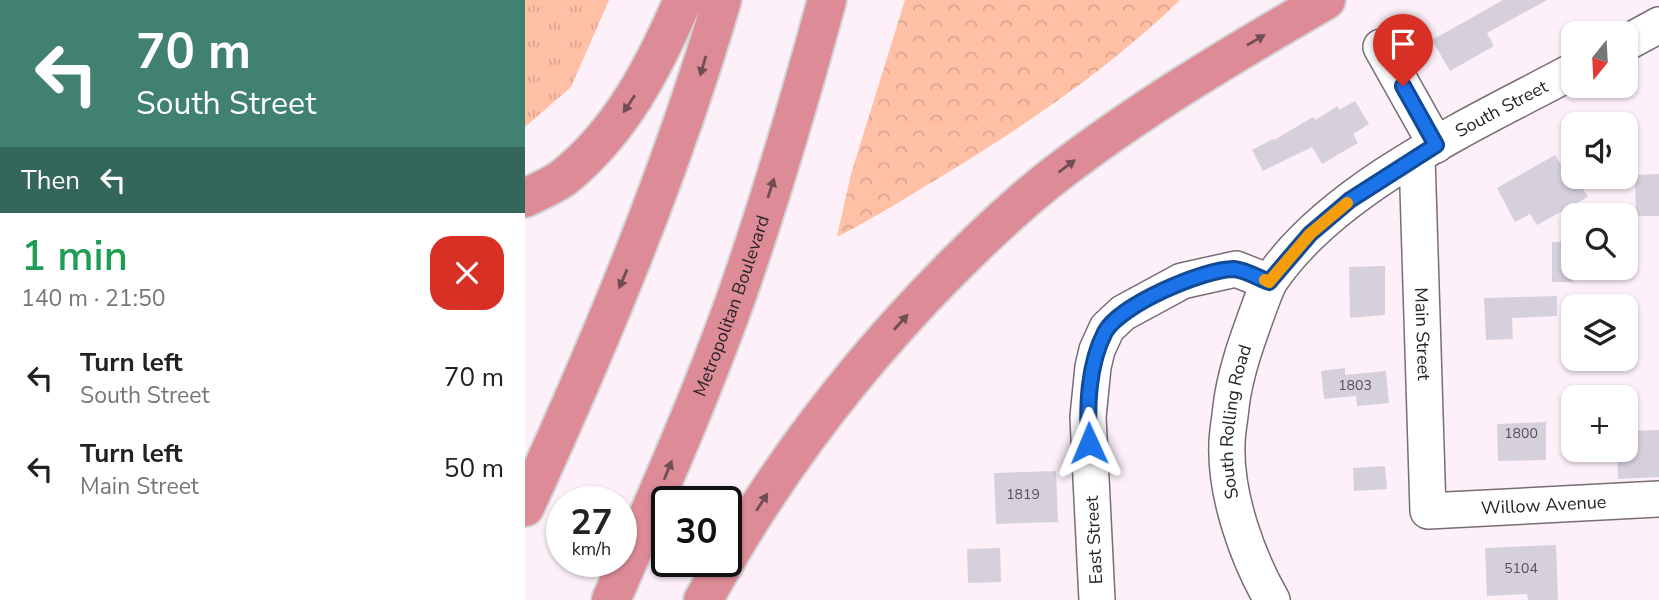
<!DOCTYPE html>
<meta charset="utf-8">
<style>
:root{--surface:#fff;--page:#f2f2f2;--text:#222;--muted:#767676}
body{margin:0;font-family:"Nunito Sans",sans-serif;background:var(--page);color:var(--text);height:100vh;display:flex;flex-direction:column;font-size:26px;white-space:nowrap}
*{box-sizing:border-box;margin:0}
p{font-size:23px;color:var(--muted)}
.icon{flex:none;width:38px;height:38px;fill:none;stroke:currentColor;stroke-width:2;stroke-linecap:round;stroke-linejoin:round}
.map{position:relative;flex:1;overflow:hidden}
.panel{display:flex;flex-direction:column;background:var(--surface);width:525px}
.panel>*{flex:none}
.hud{background:#418171;color:#fff;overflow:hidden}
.needle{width:46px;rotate:198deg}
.buttons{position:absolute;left:1036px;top:21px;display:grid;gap:14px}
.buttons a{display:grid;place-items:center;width:77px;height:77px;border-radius:14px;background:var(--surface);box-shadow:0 2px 5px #0004;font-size:35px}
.speed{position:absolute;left:21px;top:486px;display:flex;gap:14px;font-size:35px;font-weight:700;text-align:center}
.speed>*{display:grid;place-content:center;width:91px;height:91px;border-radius:50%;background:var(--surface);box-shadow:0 2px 5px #0004;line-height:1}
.speed small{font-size:18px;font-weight:400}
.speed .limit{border:4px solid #111;border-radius:10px;background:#fff;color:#111}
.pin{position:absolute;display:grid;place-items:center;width:60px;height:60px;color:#fff;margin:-72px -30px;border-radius:50% 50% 50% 0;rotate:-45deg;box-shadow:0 0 7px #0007}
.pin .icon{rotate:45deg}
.me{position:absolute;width:77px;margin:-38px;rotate:359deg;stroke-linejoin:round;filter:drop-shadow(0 0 5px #0008)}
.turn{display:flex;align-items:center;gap:24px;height:147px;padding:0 21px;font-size:32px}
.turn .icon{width:91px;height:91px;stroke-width:2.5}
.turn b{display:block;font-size:49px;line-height:60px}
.then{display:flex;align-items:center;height:66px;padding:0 21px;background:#0003;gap:14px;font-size:26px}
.round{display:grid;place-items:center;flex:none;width:74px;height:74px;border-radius:21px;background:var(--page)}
.summary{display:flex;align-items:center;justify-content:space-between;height:119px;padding:0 21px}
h1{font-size:42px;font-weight:600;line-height:52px;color:#1e9e55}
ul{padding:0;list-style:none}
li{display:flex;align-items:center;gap:21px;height:91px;padding:0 21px}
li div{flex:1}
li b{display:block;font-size:26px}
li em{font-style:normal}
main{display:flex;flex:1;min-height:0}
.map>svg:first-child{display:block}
.grass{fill:url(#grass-tufts)}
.forest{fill:url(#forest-crowns)}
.building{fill:#d6d0dd}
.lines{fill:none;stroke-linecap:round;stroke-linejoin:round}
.minor-casing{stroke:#796d75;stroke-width:38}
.highway-casing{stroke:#d4d3d4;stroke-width:42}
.minor{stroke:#fff;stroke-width:35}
.highway{stroke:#dd8c97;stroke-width:38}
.oneway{fill:#704e54}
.route-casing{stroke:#114b97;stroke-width:18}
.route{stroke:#1a73e8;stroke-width:12}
.slow{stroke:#f59e0b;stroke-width:12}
.labels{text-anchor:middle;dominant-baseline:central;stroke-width:6;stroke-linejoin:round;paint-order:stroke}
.number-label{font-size:14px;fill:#544f54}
.street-label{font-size:18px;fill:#282427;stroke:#fff}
</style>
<main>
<section class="panel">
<div class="hud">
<div class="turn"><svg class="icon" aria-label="left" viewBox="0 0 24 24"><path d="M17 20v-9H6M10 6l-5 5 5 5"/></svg><div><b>70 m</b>South Street</div></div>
<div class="then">Then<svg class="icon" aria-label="left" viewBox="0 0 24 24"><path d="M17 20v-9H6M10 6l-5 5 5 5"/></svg></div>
</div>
<div class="summary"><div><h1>1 min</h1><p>140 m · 21:50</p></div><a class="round" style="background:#d93025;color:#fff"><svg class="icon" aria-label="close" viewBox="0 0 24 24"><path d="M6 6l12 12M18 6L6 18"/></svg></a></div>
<ul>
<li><svg class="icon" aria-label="left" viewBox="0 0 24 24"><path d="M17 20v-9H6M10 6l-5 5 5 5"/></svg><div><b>Turn left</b><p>South Street</p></div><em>70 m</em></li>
<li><svg class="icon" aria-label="left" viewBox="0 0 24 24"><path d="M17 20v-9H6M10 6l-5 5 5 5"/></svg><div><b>Turn left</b><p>Main Street</p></div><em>50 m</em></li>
</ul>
</section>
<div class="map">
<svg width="1134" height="600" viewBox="0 0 1134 600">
<defs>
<pattern id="grass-tufts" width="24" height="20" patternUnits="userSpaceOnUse" patternTransform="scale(1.75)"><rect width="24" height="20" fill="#ffc0a5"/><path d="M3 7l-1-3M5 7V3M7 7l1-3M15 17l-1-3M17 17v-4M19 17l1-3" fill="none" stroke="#dba58e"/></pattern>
<pattern id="forest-crowns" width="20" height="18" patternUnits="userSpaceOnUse" patternTransform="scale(1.75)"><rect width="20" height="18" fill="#ffc0a5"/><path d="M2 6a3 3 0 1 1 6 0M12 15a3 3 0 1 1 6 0" fill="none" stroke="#dba58e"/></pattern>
</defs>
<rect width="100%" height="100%" fill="#fdf0f9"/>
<path class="grass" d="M0,0H84L46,87L0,127Z"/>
<path class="forest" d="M380,0H655C588,65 511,118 432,167C392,191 353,216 312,237L326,174Z"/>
<path class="building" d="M978,0H1022L962,33L969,46L925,71L907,40Z
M830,101L844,124L828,134L833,143L797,164L787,147L738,171L727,150L748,139L749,140L788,117L790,120L813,106L814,110Z
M1030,155L1039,170L1046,167L1048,177H1051L1063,197L1012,225L1005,214L990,222L972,188Z
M1134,174V216H1111L1110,175Z
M1048,241V282H1027V242Z
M860,266V315L825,318L824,267Z
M1032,296V316L987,318L988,339L961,340L959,298Z
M820,368V375L861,371L864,403L832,406L831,396L799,399L796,371Z
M1021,422V460L973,461L972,424Z
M1134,430V477L1093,479L1092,450H1101V431Z
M860,466L862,489L829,491L828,468Z
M531,471L533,522L471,524L469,473Z
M1031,545L1033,600H1003L1002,594L962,596L960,548Z
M475,548L476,582L443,583L442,549Z"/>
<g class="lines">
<g class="minor-casing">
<g id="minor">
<path d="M1101,43L1134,25"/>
<path d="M856,47L911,145"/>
<path id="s1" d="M892,156L903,511L1134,499"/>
<path d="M572,600L563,417L568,367L572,350L582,328L598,313L657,281L711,269L744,282"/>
<path id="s2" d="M747,600C722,557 700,494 702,444C702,432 705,419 706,407C710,372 723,338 735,305C738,297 741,288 745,281C808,187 951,123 1048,71"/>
</g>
</g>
<g class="highway-casing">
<g id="highway">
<path d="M0,198C12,192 27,186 38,178C96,132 129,67 158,0"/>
<path d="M0,507C75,343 146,174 197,0"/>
<path d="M201,560C264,452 336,360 424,271C456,239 489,207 526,178C612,111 706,55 801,0"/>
<path id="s3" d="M86,600C130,500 175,399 212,295C246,198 275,99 302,0"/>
<path d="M178,600L200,562"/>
</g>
</g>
<use href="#minor" class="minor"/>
<use href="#highway" class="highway"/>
</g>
<defs><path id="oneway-solid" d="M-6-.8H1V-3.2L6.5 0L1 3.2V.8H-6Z" transform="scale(1.75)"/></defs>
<g class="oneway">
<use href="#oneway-solid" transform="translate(731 40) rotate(-30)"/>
<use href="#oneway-solid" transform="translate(178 66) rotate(106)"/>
<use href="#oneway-solid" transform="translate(104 104) rotate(124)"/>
<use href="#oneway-solid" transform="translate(542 166) rotate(-37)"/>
<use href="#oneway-solid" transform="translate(246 188) rotate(-72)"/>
<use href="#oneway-solid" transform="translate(98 279) rotate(113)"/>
<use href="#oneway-solid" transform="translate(376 322) rotate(-48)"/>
<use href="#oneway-solid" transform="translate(143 470) rotate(-68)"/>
<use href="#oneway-solid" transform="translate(237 502) rotate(-57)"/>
</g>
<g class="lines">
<g class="route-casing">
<path id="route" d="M564,443C562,406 563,365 580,332C595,305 678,269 709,269C720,270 734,278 744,282L785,234L825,200L911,145L878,86"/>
</g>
<use href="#route" class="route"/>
<path class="slow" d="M740,280L744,282L785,234L822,203"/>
</g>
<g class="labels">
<g class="number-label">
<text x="830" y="385">1803</text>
<text x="996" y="433">1800</text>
<text x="498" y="494">1819</text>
<text x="996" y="568">5104</text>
</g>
<g class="street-label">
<text stroke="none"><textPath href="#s2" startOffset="625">South Street</textPath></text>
<text stroke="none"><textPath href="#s3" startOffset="318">Metropolitan Boulevard</textPath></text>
<text stroke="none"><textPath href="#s1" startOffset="178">Main Street</textPath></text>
<text stroke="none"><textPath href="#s2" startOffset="187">South Rolling Road</textPath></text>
<text stroke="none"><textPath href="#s1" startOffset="471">Willow Avenue</textPath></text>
<text transform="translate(569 540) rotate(-93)">East Street</text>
</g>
</g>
</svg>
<div class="buttons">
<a><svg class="needle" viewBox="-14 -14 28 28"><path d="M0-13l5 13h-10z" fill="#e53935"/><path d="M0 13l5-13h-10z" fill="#767676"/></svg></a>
<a><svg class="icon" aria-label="sound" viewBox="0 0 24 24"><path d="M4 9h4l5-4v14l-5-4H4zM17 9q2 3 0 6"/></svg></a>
<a><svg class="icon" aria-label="search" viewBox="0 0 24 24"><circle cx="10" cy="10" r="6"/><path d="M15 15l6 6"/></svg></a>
<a><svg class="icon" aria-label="layers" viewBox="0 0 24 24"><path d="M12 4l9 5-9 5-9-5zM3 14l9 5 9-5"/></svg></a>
<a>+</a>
</div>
<div class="speed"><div>27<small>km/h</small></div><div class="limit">30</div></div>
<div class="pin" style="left:878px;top:86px;background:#d93025"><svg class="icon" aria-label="arrive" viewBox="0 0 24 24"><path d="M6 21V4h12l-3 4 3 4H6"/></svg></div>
<svg class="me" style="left:564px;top:443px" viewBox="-20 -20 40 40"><path d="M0-17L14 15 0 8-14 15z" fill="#1a73e8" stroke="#fff" stroke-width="4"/></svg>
</div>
</main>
